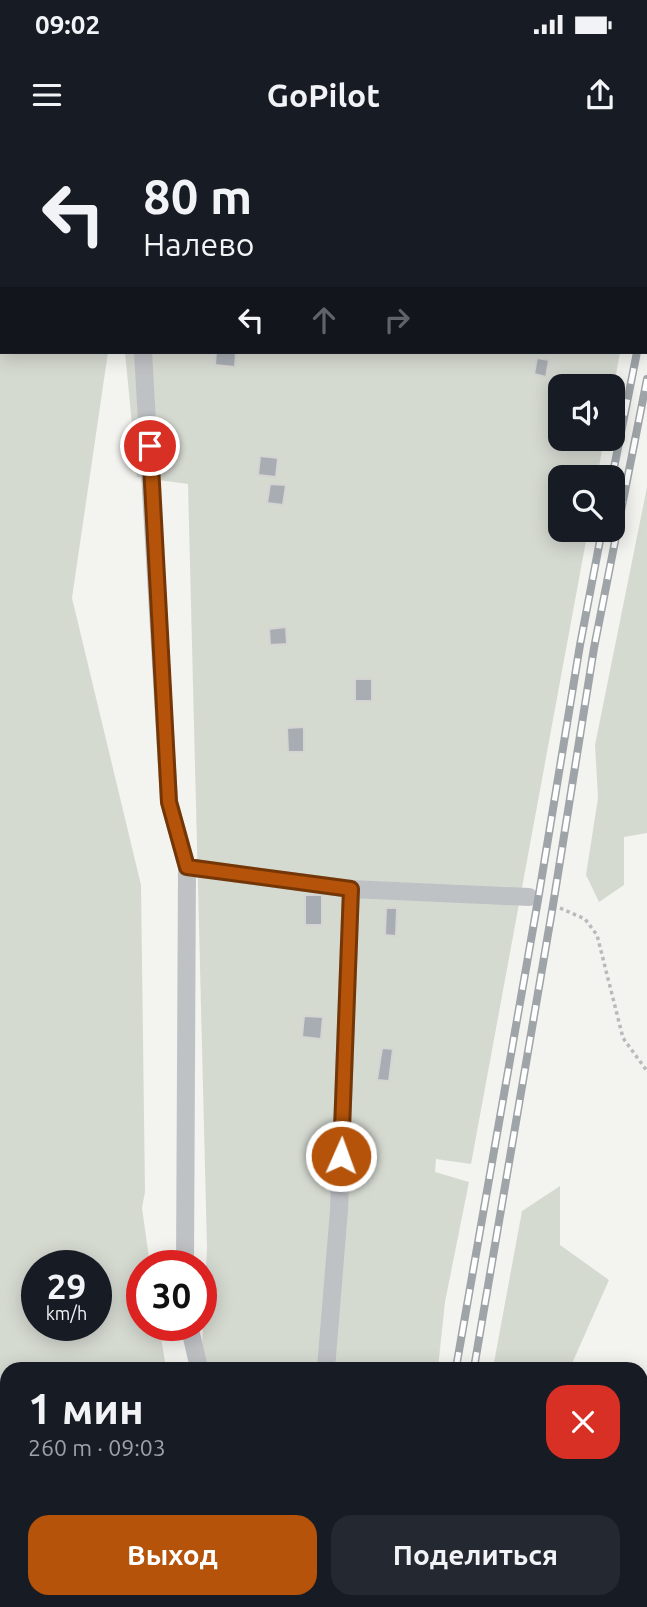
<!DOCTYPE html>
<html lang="ru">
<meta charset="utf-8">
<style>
:root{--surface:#171b24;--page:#242831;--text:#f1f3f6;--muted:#9ea1a6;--accent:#b45309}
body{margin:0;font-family:Ubuntu,sans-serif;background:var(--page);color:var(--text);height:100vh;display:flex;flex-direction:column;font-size:26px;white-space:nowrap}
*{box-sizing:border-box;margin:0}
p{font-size:23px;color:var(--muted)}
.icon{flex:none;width:38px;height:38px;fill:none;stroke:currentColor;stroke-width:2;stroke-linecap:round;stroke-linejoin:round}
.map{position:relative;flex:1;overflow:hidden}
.side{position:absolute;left:0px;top:1222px;width:648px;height:247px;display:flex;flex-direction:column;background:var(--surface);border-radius:21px 21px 0 0;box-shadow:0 4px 18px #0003}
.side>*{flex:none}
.guide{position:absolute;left:0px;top:0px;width:648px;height:214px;box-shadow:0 4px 18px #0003;background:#171b24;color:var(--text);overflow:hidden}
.fabs{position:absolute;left:548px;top:234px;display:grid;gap:14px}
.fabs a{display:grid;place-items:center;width:77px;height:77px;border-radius:14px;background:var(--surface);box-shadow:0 4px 18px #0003;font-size:35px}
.speed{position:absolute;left:21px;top:1110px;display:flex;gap:14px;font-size:35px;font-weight:700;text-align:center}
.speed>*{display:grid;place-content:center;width:91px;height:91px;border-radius:50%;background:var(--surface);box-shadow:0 4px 18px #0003;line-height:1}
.speed small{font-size:18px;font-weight:400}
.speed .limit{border:10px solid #d22;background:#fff;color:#111}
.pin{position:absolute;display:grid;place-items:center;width:60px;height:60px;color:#fff;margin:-30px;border:4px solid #fff;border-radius:50%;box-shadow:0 2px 7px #0007}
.me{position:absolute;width:77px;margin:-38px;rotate:2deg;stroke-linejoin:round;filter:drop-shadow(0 0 5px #0008)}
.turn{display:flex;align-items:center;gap:24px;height:147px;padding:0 28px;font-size:32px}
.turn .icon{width:91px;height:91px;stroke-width:2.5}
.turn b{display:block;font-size:49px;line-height:60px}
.lanes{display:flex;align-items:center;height:66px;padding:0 28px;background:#0003;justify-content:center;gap:35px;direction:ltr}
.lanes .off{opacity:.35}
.round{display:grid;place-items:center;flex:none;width:74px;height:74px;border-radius:21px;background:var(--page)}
.overview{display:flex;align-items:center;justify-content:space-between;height:119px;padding:0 28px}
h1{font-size:42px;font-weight:700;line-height:52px}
.button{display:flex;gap:14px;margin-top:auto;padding:14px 28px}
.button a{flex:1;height:80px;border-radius:21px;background:var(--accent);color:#fff;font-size:28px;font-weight:700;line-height:80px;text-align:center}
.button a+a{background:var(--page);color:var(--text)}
.status{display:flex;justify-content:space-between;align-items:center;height:49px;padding:0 35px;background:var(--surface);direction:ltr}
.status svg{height:19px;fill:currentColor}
header{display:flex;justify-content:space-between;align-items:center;height:91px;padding:0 28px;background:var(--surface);font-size:32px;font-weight:700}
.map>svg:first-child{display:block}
.green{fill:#d5dad1;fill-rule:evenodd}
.building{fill:#a7adb2;stroke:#d4d4d2;stroke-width:2}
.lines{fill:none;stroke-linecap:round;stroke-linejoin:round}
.path{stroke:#b8bbbc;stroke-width:3.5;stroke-dasharray:3.5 3.5;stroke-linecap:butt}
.minor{stroke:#bfc2c5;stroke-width:18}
.rail-casing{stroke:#9ea4a8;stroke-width:8}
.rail{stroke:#fff;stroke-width:5;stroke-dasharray:16;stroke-linecap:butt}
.route-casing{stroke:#753606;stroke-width:18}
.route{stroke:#b45309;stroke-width:12}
</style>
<div class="status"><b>09:02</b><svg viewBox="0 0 49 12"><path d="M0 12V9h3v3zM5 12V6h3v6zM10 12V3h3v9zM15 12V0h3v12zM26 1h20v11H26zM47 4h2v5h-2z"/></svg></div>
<header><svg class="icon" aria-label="menu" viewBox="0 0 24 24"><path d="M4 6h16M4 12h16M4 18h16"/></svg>GoPilot<svg class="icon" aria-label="share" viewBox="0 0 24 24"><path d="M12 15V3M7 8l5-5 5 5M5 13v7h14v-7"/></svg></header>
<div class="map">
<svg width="647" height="1467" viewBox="0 0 647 1467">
<rect width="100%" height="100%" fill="#f3f3f0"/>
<path class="green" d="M0,0H95V2H2V212H108L72,458L141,745L145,1052L142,1068L150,1125H142V1185H159L166,1228H7V1461H416L415,1467H0ZM37,1125H96V1185H37Z
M104,0H647V55L646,62V2Z
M125,212H620L613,252L612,247H560V299H604L597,338H560V390H588L471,1024L436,1019L435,1032L469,1042L445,1162L438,1228H201L207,1108L188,344L137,337Z
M647,347V693L624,697V745L599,762L586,735L598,658L595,605Z
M560,1046V1105L609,1140L570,1228H493L522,1071Z
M641,1424L647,1429V1467H473V1461H640Z"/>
<path class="building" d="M216,212H236L235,227L215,225Z
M537,218L549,220L546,237L534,234Z
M260,316L278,318L276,337L258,335Z
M270,344L286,345L283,365L267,363Z
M286,487L287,504L270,505L269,489Z
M355,539H372V561H355Z
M304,587V612H288L287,588Z
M305,755H322V785H305Z
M386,768H397L396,796L385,795Z
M304,876L323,877L321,899L302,897Z
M382,908L393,909L389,941L377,940Z
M308,1002L325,1003L324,1020H307Z"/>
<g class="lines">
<path class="path" d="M560,768L585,779L597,795L623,898L647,931"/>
<path class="minor" d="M122,0V2
M143,212L169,662L187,727L185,1125
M187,727L351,749L339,1070L326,1228
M351,749L529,757
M189,1185L199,1228
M219,1461V1467"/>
<g class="rail-casing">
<path id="rail" d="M646,164L647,158
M612,338L637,212
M456,1228L538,760L580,505L602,390
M474,1228L553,765L594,508L647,239
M435,1467V1461
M452,1467L453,1461"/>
</g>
<use href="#rail" class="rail"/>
</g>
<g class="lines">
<g class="route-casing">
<path id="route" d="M150,306L169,662L187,727L351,749L341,1016"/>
</g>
<use href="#route" class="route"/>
</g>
</svg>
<div class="fabs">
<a><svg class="icon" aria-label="sound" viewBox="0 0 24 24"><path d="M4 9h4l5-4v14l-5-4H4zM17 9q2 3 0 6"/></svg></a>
<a><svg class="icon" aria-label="search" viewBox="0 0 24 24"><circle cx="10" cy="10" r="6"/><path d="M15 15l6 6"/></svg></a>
</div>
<div class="speed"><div>29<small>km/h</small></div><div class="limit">30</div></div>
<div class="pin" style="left:150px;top:306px;background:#d93025"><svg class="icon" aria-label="arrive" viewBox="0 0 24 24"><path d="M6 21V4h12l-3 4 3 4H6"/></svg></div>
<svg class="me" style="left:341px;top:1016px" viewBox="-20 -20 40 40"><circle r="17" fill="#b45309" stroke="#fff" stroke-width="3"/><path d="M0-11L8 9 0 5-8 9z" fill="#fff"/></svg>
<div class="guide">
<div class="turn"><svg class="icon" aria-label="left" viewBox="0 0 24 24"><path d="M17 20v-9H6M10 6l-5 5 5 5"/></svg><div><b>80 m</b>Налево</div></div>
<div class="lanes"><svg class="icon" aria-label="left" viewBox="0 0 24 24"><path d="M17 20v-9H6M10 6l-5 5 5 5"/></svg><svg class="icon off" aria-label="ahead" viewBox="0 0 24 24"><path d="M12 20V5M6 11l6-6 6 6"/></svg><svg class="icon off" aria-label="right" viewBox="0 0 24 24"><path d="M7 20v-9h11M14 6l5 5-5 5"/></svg></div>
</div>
<section class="side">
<div class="overview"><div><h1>1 мин</h1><p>260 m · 09:03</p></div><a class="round" style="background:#d93025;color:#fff"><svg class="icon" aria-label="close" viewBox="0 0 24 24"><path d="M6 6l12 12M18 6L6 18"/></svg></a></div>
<div class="button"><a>Выход</a><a>Поделиться</a></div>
</section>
</div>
